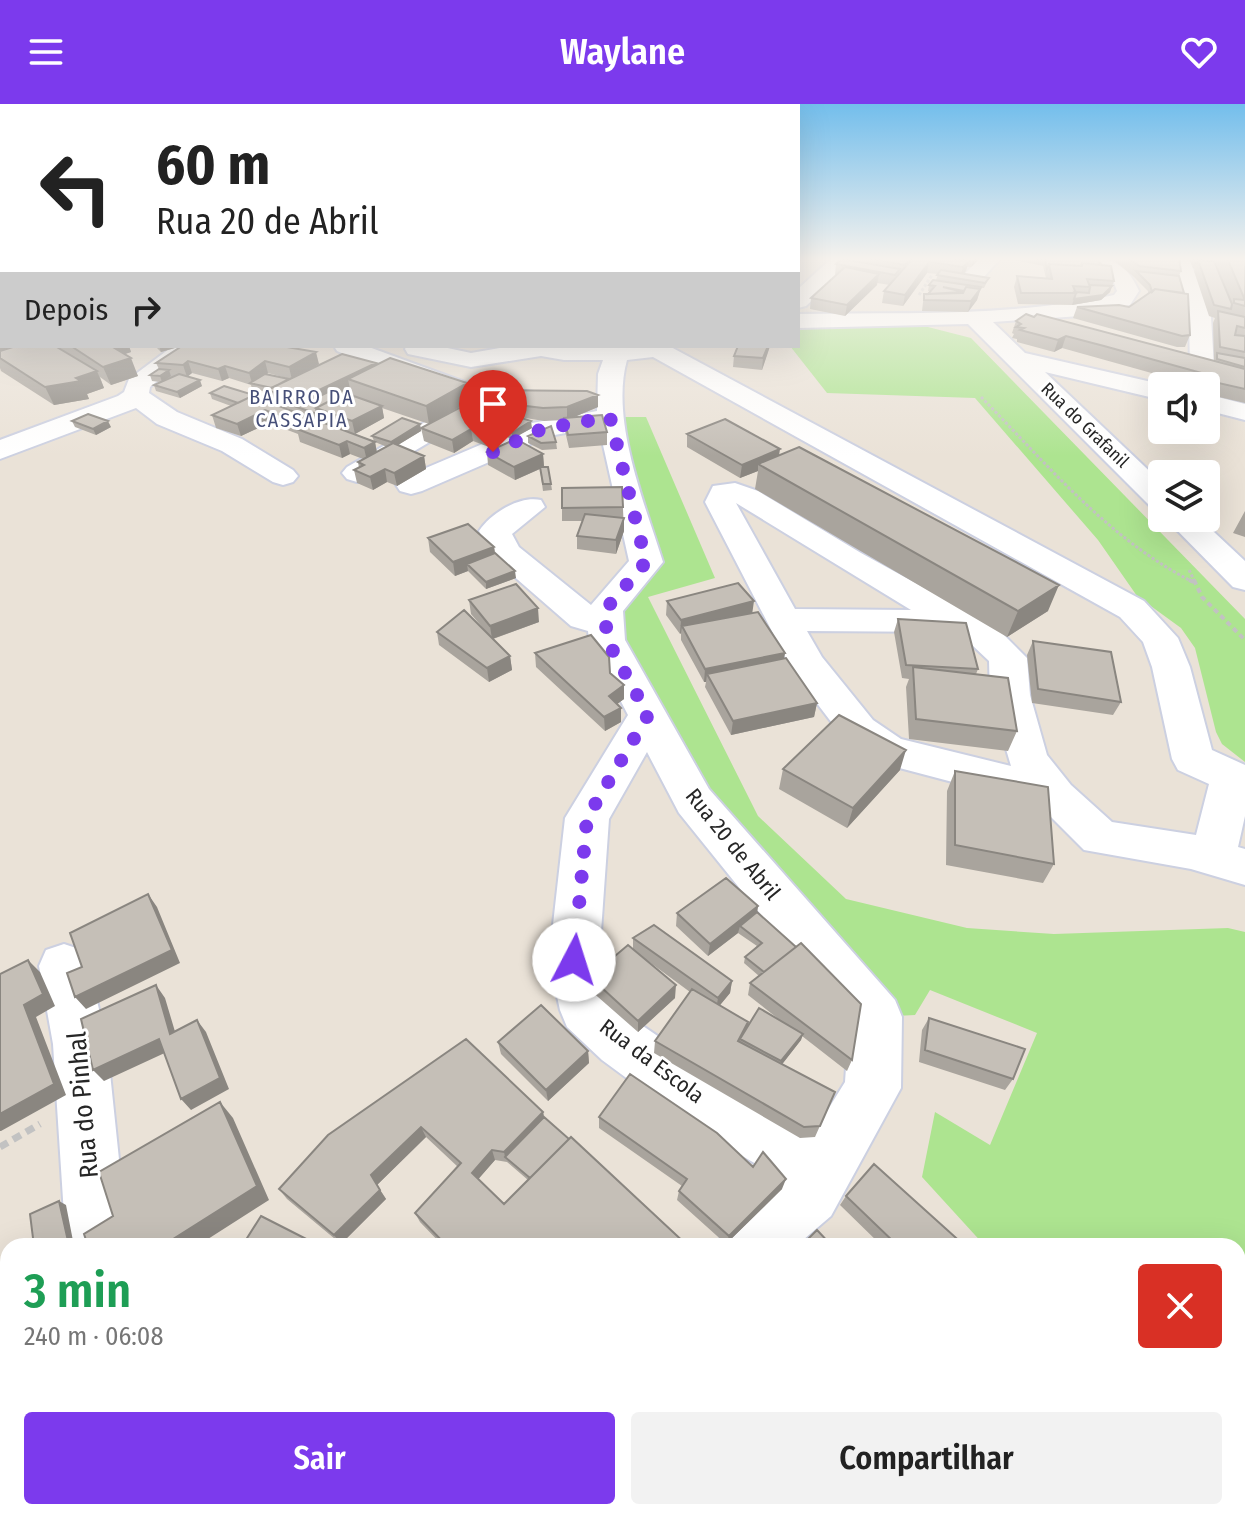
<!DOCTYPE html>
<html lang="pt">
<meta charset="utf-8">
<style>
:root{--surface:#fff;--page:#f2f2f2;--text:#222;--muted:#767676;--accent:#7c3aed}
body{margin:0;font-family:"Fira Sans Condensed",sans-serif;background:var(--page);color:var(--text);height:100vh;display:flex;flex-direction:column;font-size:30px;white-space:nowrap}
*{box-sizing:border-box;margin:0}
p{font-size:26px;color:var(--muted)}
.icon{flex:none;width:44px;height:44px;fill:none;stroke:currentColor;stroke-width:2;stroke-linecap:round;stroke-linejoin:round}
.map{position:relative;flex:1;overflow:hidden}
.side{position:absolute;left:0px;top:1134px;width:1246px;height:282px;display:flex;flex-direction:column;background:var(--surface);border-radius:24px 24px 0 0;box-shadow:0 8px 32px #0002}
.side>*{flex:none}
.hud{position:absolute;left:0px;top:0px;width:800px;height:244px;box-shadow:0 8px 32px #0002;background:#fff;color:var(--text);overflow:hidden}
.buttons{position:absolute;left:1148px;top:268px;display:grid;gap:16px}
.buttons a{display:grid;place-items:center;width:72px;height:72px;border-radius:8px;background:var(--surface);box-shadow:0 8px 32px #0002;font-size:40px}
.pin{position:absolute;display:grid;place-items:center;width:68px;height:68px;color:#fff;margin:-82px -34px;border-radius:50% 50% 50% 0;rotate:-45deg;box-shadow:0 0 8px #0007}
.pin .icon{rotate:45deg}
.me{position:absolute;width:88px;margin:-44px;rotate:5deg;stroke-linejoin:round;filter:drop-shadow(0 0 6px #0008)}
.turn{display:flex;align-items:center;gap:28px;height:168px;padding:0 24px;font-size:36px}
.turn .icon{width:104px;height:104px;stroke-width:2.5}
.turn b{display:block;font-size:56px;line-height:68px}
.then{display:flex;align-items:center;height:76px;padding:0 24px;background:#0003;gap:16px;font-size:30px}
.round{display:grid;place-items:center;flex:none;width:84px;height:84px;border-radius:8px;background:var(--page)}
.overview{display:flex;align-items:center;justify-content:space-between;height:136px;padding:0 24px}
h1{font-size:48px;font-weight:600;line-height:60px;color:#1e9e55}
.cta{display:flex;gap:16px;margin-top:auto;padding:16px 24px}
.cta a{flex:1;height:92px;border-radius:8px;background:var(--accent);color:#fff;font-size:32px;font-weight:600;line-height:92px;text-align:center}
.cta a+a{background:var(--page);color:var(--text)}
header{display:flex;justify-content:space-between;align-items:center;height:104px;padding:0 24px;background:var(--accent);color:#fff;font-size:36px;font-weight:600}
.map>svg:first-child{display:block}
.green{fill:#ade490}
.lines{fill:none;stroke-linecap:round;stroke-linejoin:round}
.minor-casing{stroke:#ccd0e1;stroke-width:4}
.path-far2{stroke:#c2c2c2;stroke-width:3;stroke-dasharray:3 2;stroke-linecap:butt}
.path-far1{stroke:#c2c2c2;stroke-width:4;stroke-dasharray:5 4;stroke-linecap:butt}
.path{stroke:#c2c2c2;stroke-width:7;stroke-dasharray:9 6;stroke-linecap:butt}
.minor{fill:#fff;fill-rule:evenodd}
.wall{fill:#a9a49d;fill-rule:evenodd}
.shaded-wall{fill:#8a8680}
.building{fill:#c5bfb7;stroke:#8a8680;stroke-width:2}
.route{stroke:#7c3aed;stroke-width:14;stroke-dasharray:0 25.2}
.labels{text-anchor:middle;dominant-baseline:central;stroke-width:6;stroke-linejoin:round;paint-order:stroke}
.far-street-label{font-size:18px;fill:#262626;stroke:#fff}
.far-neighbourhood-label{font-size:20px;letter-spacing:2px;fill:#464f78;stroke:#fff}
.street-label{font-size:22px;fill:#262626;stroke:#fff}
.near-street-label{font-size:26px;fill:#262626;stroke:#fff}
</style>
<header><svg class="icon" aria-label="menu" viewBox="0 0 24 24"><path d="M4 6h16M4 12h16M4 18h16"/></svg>Waylane<svg class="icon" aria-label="heart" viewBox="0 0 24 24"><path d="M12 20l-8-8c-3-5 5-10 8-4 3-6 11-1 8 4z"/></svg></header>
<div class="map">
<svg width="1245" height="1415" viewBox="0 0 1245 1415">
<rect width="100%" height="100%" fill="#eae2d7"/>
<path class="green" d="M924,222L971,234L1245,515V658L1222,640L1216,628L1195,544L1181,524L1137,492L1098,436L975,294L827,289L790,242H798V226L804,225Z
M610,313H646L715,474L648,493L758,712L846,795L967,824L1054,830L1228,824L1245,828V1368L1238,1361V1142H985L922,1073L935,1008L990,1041L1037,929L930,886L915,911L876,913L694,697L607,536L645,457Z
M793,1408H1009L1003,1415H798Z"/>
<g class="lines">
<g class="minor-casing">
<path id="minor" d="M832,154H857L806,202L798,204V185Z
M979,154H1001L981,176H967L963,172Z
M1087,154C1114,154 1128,162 1139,187L1130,201L1080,212L993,218L1025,249L1169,282H1162V296L1045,268L1162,379V405L1151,403L968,220L798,224V210C903,208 1012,213 1114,191L1117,187L1113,176Z
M1169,154H1189L1211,213L1214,263L1211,268H1193L1190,263L1189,213Z
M173,242H200L150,283L149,289L177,308L242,335L293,366L298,372L293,378L283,381L273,378L222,347L157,320L136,304L0,355V336L118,292L124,288L129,275Z
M334,242H366L470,280L551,290L555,296L551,302L517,304L485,299L482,307L367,375L357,378L347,375L342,369L347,363L465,295L408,277L337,247Z
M407,242H438L471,249L511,242H669L1144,497L1178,534L1190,563L1212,646L1245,661V712L1238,743L1245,745V781L1191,765L1084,746L1041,703L1028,698L873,657L845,636L793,568L705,398L713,382L735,379L758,387L861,449L997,524L1027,554L1030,591L1047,651L1071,681L1112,718L1196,731L1209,680L1178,666L1172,655L1152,563L1143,538L1120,513L653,253L627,256C610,316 645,400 663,458L623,507L625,536L709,685L895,896L902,913L901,984L831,1112L796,1142H717L726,1120L782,1075L697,1026L602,956L567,923L560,906L549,856L565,714L628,611L589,536L588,527L571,522L494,455L479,427C491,409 520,391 541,396L545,403L512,430L519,443L591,501L629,457L599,323L549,332L422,387L411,390L400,387L396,381L400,375L532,319L597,307L598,270L603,256H564L541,252L471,263L408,250L405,245ZM736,399L911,506L795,505ZM807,527L950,528L971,540L989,557L990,591L1011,662L901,635L873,616L822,553ZM647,648L679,709L849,920L845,978L814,1028L737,986L640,920L609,893L599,856L609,715Z
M1206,290L1245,300V316L1206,306Z
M1165,414H1199L1245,457V486L1233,483Z
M64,840L82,846L89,862L107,940L128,1142H66L53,940L39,862L46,846Z
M211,1408H287L290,1415H214Z"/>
</g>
<path class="path-far2" d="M919,191L932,171
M981,293C1047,360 1108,435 1193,478
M1189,466L1195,478"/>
<path class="path-far1" d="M1189,476L1194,478
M1194,476L1202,493L1245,536"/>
<path class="path" d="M0,1043L40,1020"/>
<use href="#minor" class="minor"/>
</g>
<path class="wall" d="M845,154H980L971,163H967L964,170L989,174L984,184H981L977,196L968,208L922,207L924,190H928L931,187H928L929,181L936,176L938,170L927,169L903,202L882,199L884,187L890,181L877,179V181L845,212L810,205L811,194L836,171H835L836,160Z
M1005,154H1095L1114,177L1110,188L1101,196L1072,201L1018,200L1014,183L1017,172L1046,174L1043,162Z
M1111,154H1179L1181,167L1179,172L1190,231L1185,243H1177L1073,214L1077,203H1129L1148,190V187L1134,173Z
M1189,154H1208L1229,194L1215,157L1217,154H1245V299L1206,290V282H1198L1062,244L1054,248L1017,238V235L1012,234L1014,230L1012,229L1016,217L1214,257L1213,219L1215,214L1209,212L1194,167L1195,165L1193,164Z
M0,166L2,242H129L131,248L124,250L138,272L111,281L100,273L104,284L87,290L89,295L54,301L1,267L0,264Z
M155,242H281L319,260L307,267L376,259V261L467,279L470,297L437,316L466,306L482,298L481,292L598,303L572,314L607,328V341L569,344L565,327L564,316L544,317L519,313L518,309L502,311L493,316L502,319L532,324L512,335L507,333L489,343L473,337L454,349L424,337L421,324L429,320L382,304L384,314L355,330L374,337L372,332L420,320L421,327L398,341L424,352L426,365L397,382L387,378L373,386L357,379L354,366L359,364L358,358L363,355L350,350L342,354L300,338L298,330L269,319L241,332L216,324L212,311L231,302L212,295L210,289L260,295L299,309L271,298L268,288L252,285L251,281L229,274L222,277L192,269L188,272L202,282L180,294L156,287L154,281L160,278L152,277L150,271L159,265L156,259L181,242L161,248ZM268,269L290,275L267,270ZM350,285L352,291H337ZM375,338L387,343L377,348Z
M770,242L762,266L733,263L734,252Z
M72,317L111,323L96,331L75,323Z
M687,330L779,352L1048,507L1007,533L755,385L758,367L740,374L687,343Z
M528,332L556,338L557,345L542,346L528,339Z
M487,348L543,350L544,363L551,380L552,386L543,387L540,365L515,376L488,361Z
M622,383L624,427L616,450L577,445V432L583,417H562V404Z
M1245,407V433L1233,429Z
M428,434L494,443L495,449L516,474L486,485L468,467L455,472L430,448Z
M469,496L539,518L493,535L510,552L512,566L489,578L439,541L437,528L488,530L471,510Z
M667,497L752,509L785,549L784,554L817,599L814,613L731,631L705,583L706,578H704L681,536V529L680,530L666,511Z
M898,515L978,565L976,570L1017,627L1008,647L909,635L906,583L909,575L902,574L894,528Z
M1033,537L1121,598L1113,611L1032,599L1027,551Z
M535,549L624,595L617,600L621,604V618L605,627L536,563Z
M783,665L900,666L847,724L779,685Z
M955,667L1054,760L1043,779L946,761L947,687Z
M758,802L757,808L852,956L847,967L802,932L801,936L782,960L835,988L815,1033L800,1034L654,949L655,937L690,888L648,857L675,894L638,928L590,886V873L633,845V834L732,877L730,889L720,901L746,925L781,917L748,891L750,879L759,872L744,859L745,853L757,842L738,829L708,852L676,822L677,809Z
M929,914L1013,975L1005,986L919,958L922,926Z
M498,938L588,947L589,959L548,997L501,950Z
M543,1008L544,1013L688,1142H443L420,1118L415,1109L458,1063L426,1033L377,1081L386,1095L341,1140L287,1095L279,1085L328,1031ZM495,1056L507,1058L528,1076L504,1100L478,1075Z
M599,1013L753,1063L782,1085L726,1140L677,1096L679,1087L682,1082L599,1024Z
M846,1092L965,1142H882L840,1101Z
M1003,1408H1145L1142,1415H1009Z
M1183,1408H1238L1245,1415H1181Z"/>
<path class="shaded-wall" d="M974,154H980L971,163Z
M969,157L966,167L960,174L963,163Z
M929,158L927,169L903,202L905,191Z
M879,170L877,181L845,212L847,201Z
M1112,182L1110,188L1101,196L1072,201L1074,195Z
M981,183L977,196L968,208L971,197Z
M0,231H2V242H14L19,252L0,254Z
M1066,232L1062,244L1054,248L1058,236Z
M106,242H129L131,248L111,255Z
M159,242H182L161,248Z
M768,242H770L762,266L763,254Z
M316,248L319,260L292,276L289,263Z
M131,254L138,272L111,281L103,263Z
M188,257L192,269L187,273L183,261Z
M265,257L268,269L255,280L252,279L249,269Z
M376,259L378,271L348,275L350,285L306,306L297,303L296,297Z
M225,262L229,274L222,277L218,265Z
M169,266L171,272L162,278L160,272Z
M97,267L104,284L87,290L89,295L54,301L45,283Z
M200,276L202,282L180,294L177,288Z
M467,279L470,297L429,320L426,302Z
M598,291V303L567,316V303Z
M517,296L518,309L502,311L481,324L480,317L501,305L500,299Z
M382,302L384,314L355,330L352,317Z
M265,306L269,319L241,332L237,320Z
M108,317L111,323L96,331L93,325Z
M531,317L532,324L512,335V329Z
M420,320L421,327L393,344L391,338Z
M506,321L507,333L489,343L488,331Z
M471,325L473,337L454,349L452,336Z
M347,337L350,350L342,354L339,341Z
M375,338L377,350L367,357L364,344Z
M780,345L778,358L758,360V367L740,374L742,361Z
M543,350L544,363L515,376L514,363Z
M424,352L426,365L397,382L394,369Z
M385,365L387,378L373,386L370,373Z
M624,414V427L616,450V436Z
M494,443L496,456L467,460L468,467L455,472L453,458Z
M515,467L516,474L486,485V478Z
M1059,481L1048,507L1007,533L1018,507Z
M754,497L752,511L682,522L681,529L680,530L681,516Z
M538,504L539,518L492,535L490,522Z
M785,549L782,563L707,570L706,578H704L705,565Z
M510,552L512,566L489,578L487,564Z
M624,581V595L609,606V592Z
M817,599L814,613L731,631L733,617Z
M621,604V618L605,627L604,613Z
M906,646L900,666L847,724L853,704Z
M148,790L157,803L180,859L86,905L75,893Z
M758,802L756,815L740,822L738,829L708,852L710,840Z
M28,856L40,868L55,902L36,913L66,991L1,1027H0V1010L24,901Z
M732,877L730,889L716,906L718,894Z
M156,881L165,894L179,941L170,930Z
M676,881L675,894L638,928V917Z
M197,916L206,928L229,985L191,1006L181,995Z
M803,930L801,936L780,963L781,957Z
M159,935L169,947L104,977L93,966Z
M588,947L589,959L548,997L546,986Z
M220,998L233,1014L269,1096L197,1142H162Z
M543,1008L545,1018L505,1053L504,1048Z
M421,1023L426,1033L377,1081L371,1071Z
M492,1046L495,1056L475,1079L472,1069Z
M786,1075L782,1085L726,1140L729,1132Z
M380,1086L386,1095L341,1140L334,1131Z
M59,1097L66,1101L74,1142H58Z
M0,1183L8,1186V1218L0,1215Z
M46,1408H65L58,1415H40Z
M388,1408H397L391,1415H383Z
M466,1408H472L467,1415H461Z
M585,1408H590L584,1415H579Z"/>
<path class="building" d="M868,154H911L904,161Z
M913,154H949L969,157L963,163L929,158L905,191L884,187Z
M1034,154H1095L1102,161L1082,159L1081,162L1049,160L1047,165L1045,156Z
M1128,154H1179L1181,167L1139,162Z
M1194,154H1208L1209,157L1198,156L1197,159H1195Z
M1227,154H1245V202L1234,199V195L1245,196Z
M842,155L900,165L895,171L836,160Z
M1198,156L1214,157L1232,200L1231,205L1214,201Z
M1082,159L1111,162L1114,177L1087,175L1090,183L1073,182L1076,189H1021L1017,172L1052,175L1049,160L1082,162Z
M845,163L879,170L847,201L811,194Z
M2,165V231H0V166Z
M941,166L989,174L985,179L937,171Z
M1136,167L1179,172L1184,189L1155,185L1152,188L1150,181Z
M933,176L981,183L979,187L980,185L966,183L964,187L943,183L963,188L928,190L935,182L929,181Z
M1090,181L1112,182L1103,191L1074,195L1076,189L1075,188L1089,189L1090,183Z
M966,183L980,185L971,197L924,196V190L963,189Z
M1155,185L1188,190L1190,231L1182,232L1077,203L1119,201L1129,203Z
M1218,207L1245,213V224L1237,222L1235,231L1245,232V248L1220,243Z
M1026,210L1034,213L1037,210L1245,265V285L1205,276L1209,271L1104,242L1066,232L1058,236L1020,226L1024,224L1016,223L1021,220L1016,217Z
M16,242H55L97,267L76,274L81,277L45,283L0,254V247Z
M71,242H111L131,254L103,263Z
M182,242H281L316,248L289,263L265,257L249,269L225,262L218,265L188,257L183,261L156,259Z
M738,242H768L763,254L734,252Z
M1217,249L1245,254V263L1217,255Z
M342,250L376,259L296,297L267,286Z
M390,254L467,279L426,302L348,275Z
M159,265L169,266L160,272L150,271Z
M179,270L200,276L177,288L154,281Z
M265,270L289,275L272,284L250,279Z
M224,282L260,293L258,294L252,292L238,299L210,289Z
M483,286L587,287L598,291L567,303L543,304L518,301L517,296L500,299L481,292Z
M328,288L339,292L316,304L317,310L297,303Z
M345,289L382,302L352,317L316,304Z
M252,292L375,338L364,344L347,337L339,341L297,325L304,321L265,306L237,320L212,311Z
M482,298L501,305L486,314L466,306Z
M459,304L506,321L488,331L471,325L452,336L421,324Z
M88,310L108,317L93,325L72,317Z
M602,311L607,328L568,331L564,314Z
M515,312L531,317L512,329L506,327V321L502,319Z
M402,314L420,320L391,338L372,332Z
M725,315L780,345L742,361L687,330Z
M551,322L556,338L541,339L528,332Z
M516,335L543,350L514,363L487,348Z
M393,339L424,352L394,369L385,365L370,373L354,366L364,361L358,358Z
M799,343L1059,481L1018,507L758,360Z
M540,363H548L551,380H543Z
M622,383L623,403L562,404V384Z
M585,410L624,414L616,436L577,432Z
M468,420L494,443L453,458L428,434Z
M495,449L515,467L486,478L467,460Z
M738,479L754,497L681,516L667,497Z
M516,480L538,504L490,522L469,496Z
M464,506L510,552L487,564L437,528Z
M758,508L785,549L705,565L682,522Z
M898,515L966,519L978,565L906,561Z
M591,531L609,553L610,569L624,581L609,592L621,604L604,613L535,549Z
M1033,537L1111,548L1121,598L1038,585Z
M786,554L817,599L733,617L707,570Z
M913,563L1008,574L1017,627L916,615Z
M839,611L906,646L853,704L783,665Z
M955,667L1048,683L1054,760L955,741Z
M726,774L758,802L710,840L677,809Z
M148,790L172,846L75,893L67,869L82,863L70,829Z
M757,808L796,843L764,868L745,853L762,839L740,822Z
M654,821L732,877L718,894L633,834Z
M801,839L861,900L852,956L750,879Z
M628,841L676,881L638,917L590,873Z
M28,856L43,890L24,901L54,980L0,1010V870Z
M156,881L170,930L197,916L220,974L181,995L159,935L93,966L81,915Z
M692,885L748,918L738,937L835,988L820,1022L804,1023L655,937Z
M541,901L588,947L546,986L498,938Z
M759,904L803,930L781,957L740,935Z
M929,914L1025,945L1013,975L925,946Z
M466,935L543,1008L504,1048L492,1046L472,1069L504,1100L571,1033L688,1142H592L591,1141L590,1142H447L415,1109L461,1059L421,1023L371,1071L380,1086L334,1131L279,1085L328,1031Z
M630,970L717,1029L753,1063L763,1048L786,1075L729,1132L679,1087L687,1075L599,1013Z
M220,998L257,1082L162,1142H88L84,1130L113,1112L99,1068Z
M544,1013L569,1035L530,1074L505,1053Z
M874,1060L965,1142H896L897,1141L846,1092Z
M59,1097L68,1137L58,1142H34L30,1110Z
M261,1112L320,1142H242Z
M817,1126L832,1142H801Z
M8,1207V1408H46L40,1415H0V1212Z
M1238,1382L1245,1397V1415H1189L1191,1408H1238Z
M265,1408H388L383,1415H270Z
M421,1408H466L461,1415H429Z
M509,1408H585L579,1415H513Z
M1017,1408H1075L1081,1415H1022Z
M1087,1408H1145L1142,1415H1094Z"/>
<linearGradient id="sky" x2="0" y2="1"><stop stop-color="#73beec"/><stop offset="0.44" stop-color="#f6f2ed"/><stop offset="1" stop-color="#f6f2ed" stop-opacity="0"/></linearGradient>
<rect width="1245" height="352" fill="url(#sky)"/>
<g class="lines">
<path class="route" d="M493,348L542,325L610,313L646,458L605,506L607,536L648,611L587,714L574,856"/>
</g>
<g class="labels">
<g class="far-street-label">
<text transform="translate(1085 321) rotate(44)">Rua do Grafanil</text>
</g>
<g class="far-neighbourhood-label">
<text x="302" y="293">BAIRRO DA<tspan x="302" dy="23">CASSAPIA</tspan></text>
</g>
<g class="street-label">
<text transform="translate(733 740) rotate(51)">Rua 20 de Abril</text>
<text transform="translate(652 957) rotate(37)">Rua da Escola</text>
</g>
<g class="near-street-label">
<text transform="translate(83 1001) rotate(-95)">Rua do Pinhal</text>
</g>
</g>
</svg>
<div class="buttons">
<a><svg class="icon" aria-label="sound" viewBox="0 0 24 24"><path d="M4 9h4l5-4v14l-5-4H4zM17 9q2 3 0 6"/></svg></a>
<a><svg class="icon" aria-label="layers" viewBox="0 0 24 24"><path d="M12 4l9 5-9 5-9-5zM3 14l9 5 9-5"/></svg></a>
</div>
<div class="pin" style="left:493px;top:348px;background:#d93025"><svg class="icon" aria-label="arrive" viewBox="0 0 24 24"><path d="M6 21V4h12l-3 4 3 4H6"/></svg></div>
<svg class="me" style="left:574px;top:856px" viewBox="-20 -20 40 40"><circle r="19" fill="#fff"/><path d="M0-13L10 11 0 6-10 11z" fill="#7c3aed"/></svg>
<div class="hud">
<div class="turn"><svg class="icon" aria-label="left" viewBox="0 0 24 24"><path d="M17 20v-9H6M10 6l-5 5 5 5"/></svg><div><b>60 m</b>Rua 20 de Abril</div></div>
<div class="then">Depois<svg class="icon" aria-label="right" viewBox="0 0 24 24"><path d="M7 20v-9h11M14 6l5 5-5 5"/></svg></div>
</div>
<section class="side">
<div class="overview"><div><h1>3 min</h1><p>240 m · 06:08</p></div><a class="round" style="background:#d93025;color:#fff"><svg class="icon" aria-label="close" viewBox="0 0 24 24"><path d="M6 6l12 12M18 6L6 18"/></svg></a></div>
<div class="cta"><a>Sair</a><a>Compartilhar</a></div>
</section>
</div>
